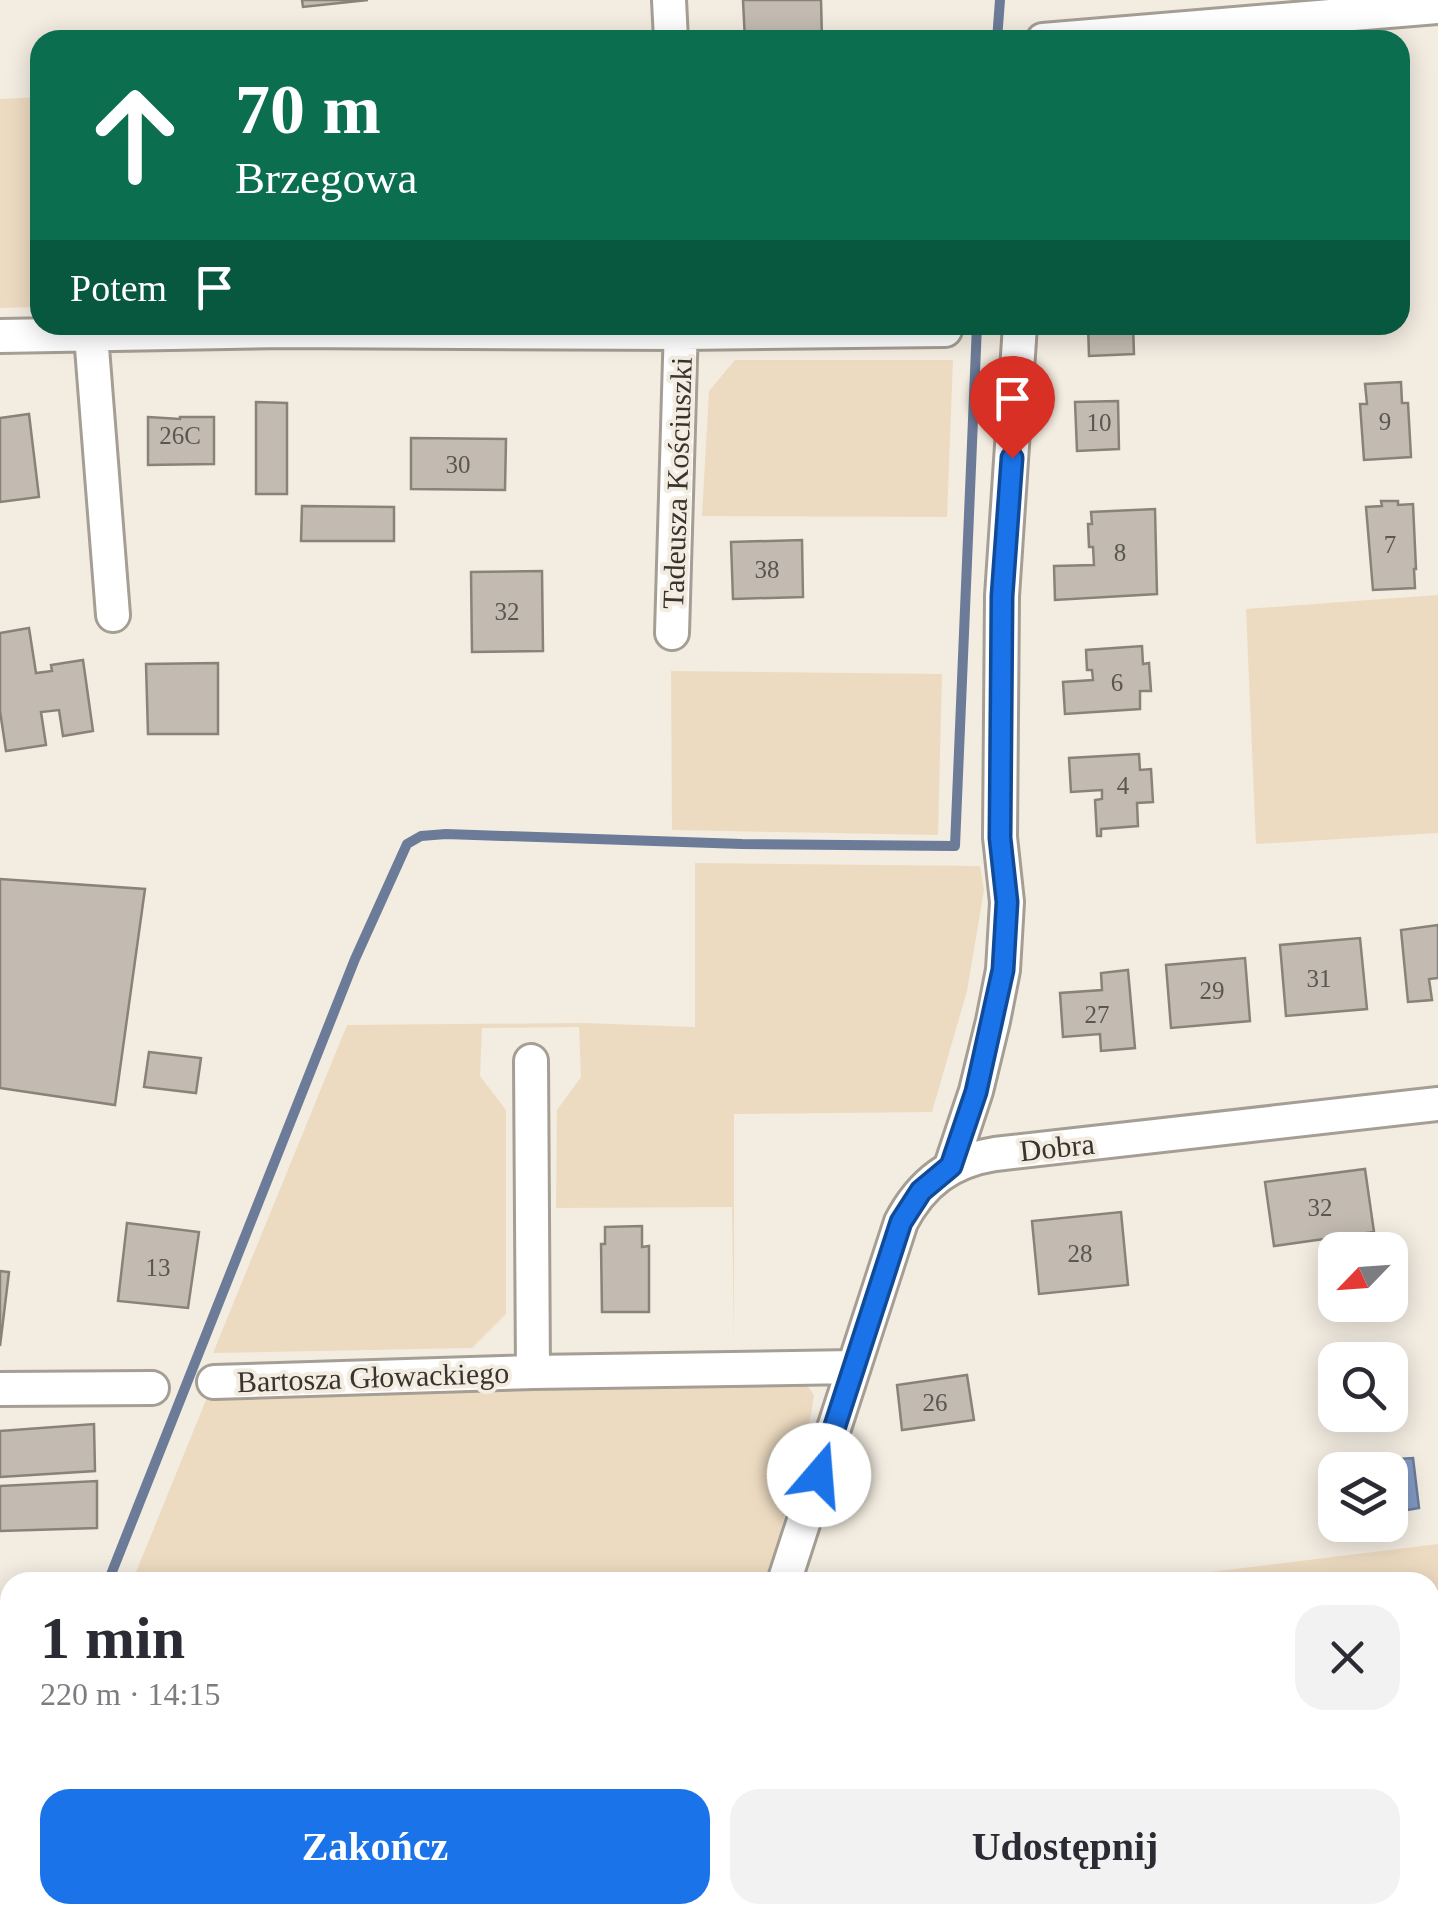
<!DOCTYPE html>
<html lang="pl">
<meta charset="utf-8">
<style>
:root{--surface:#fff;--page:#f2f2f3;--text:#2b2b33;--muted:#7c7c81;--accent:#1a73e8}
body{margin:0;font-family:"Times New Roman",serif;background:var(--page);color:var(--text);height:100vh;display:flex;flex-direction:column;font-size:38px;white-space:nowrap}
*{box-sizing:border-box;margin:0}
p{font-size:32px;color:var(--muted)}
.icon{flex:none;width:55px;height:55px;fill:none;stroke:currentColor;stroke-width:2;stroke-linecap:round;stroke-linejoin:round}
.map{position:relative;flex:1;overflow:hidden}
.details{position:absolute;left:0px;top:1572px;width:1440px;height:352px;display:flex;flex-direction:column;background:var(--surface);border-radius:30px 30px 0 0;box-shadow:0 5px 25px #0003}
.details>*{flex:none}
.hud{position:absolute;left:30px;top:30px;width:1380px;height:305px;border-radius:30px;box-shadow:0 5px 25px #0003;background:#0b6e4f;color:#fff;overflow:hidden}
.needle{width:65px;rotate:245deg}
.buttons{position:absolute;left:1318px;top:1232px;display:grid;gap:20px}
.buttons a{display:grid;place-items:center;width:90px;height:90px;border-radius:20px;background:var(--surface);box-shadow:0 5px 25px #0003;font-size:50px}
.pin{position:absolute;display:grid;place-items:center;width:85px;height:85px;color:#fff;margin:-102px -42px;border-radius:50% 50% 50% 0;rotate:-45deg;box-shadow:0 0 10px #0007}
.pin .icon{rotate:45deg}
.me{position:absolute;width:110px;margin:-55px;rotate:18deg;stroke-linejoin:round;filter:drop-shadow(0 0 8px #0008)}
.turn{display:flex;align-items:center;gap:35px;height:210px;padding:0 40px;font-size:45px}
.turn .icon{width:130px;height:130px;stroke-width:2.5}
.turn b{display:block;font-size:70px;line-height:85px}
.then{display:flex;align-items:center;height:95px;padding:0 40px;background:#0003;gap:20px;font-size:38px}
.round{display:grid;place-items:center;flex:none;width:105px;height:105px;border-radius:30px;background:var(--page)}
.head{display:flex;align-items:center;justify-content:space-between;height:170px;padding:0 40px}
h1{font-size:60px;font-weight:700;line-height:75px}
.action{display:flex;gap:20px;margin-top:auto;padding:20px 40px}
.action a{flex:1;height:115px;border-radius:30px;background:var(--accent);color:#fff;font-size:40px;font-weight:700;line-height:115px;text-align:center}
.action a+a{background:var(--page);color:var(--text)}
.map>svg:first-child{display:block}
.green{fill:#eddbc1}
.water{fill:#839ac4;stroke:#6c7b98;stroke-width:2.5}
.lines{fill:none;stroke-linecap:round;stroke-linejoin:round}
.stream{stroke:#6c7b98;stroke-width:10}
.building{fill:#c3bbb1;stroke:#898278;stroke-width:2.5}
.minor-casing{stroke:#a59e94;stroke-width:38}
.minor{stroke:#fff;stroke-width:32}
.route-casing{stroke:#114b97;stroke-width:25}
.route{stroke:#1a73e8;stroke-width:18}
.labels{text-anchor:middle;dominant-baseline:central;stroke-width:8;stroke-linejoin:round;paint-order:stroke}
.number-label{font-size:25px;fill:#5a5650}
.street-label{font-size:30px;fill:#373430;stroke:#f3ece1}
</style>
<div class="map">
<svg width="1438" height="1923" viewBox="0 0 1438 1923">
<rect width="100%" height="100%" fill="#f3ece1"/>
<path class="green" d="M40,97V307L0,308V99Z
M735,360H953L947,517L702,516L709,391Z
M1438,595V833L1256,844L1246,609Z
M671,671L942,674L938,835L672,830Z
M695,863L980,866L984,890L967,991L932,1112L734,1114V1341L732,1207L556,1208L557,1110L581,1077L579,1027L482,1028L480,1076L506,1110V1314L472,1348L213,1353L347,1025L583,1023L695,1027Z
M795,1379L807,1385L814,1395L811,1415L767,1582H132L208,1395Z
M1438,1544V1923H884L883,1915H1430V1582H1129Z
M10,1880V1915H184V1923H0V1904Z
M216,1915H760L761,1923H215Z"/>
<path class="water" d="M1413,1458L1419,1508L1390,1513V1470H1341L1398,1459Z"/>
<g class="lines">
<path class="stream" d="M997,40L1000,0
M108,1582L355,959L407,844L421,836L446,834L742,844L955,846L977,325
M0,1855L10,1830"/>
</g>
<path class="building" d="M302,0H368L303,7Z
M743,0H821L822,40H745Z
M1088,325H1133L1134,354L1089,356Z
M1326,325H1362V329L1344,330V326L1326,327Z
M1401,382L1402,403H1408L1411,457L1364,460L1360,404H1367L1365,384Z
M1118,401L1119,449L1077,451L1075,402Z
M256,402L287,403V494H256Z
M29,414L39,497L0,502V418Z
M148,417L180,419V417H214V464L148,465Z
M411,438L506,439L505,490L411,489Z
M1381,501H1398V505L1413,504L1416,569H1414L1415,588L1373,590L1366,507L1382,506Z
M302,506L394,507V541H301Z
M1155,509L1157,594L1055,600L1054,566L1094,565L1093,547H1089L1088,524H1092L1091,512Z
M802,540L803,597L733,599L731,542Z
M542,571L543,651L472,652L471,572Z
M29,628L36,673L52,671L51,665L83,660L93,731L63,736L59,710L41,712L46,745L6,751L0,711V633Z
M1142,646L1143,664L1149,663L1151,691H1140V709L1065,714L1063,682L1093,680L1092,670H1087L1086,650Z
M218,663V734H148L146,664Z
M1139,754L1140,770L1151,769L1153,802L1137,803L1138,826L1101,829V836H1097L1095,800L1102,799V790L1071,792L1069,758Z
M0,879L145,889L115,1105L0,1088Z
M1438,925V978L1429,979L1432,1000L1408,1002L1401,930Z
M1360,938L1367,1009L1286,1016L1280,945Z
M1245,958L1250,1021L1171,1028L1166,965Z
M1128,970L1135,1048L1101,1051L1100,1034L1063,1037L1060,993L1102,990L1101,973Z
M149,1052L201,1058L196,1093L144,1087Z
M1365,1169L1374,1232L1274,1246L1265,1182Z
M1121,1212L1128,1285L1039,1294L1032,1221Z
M127,1223L199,1232L188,1308L118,1301Z
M642,1226V1247L649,1246V1312H602L601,1244H605V1227Z
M0,1271L9,1272L0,1346Z
M967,1375L974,1420L902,1430L897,1385Z
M94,1424L95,1471L0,1477V1431Z
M97,1481V1528L0,1531V1486Z
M762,1915H842L843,1923H763Z"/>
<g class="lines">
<g class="minor-casing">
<path id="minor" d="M669,0L671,40
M1043,40L1438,7
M91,335L113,615
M0,336L284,331L682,333L945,330
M672,633L681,325
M531,1061L533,1372
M951,1166L976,1091L993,1021L1003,970L1007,902L1000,837L1002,596L1020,325
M214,1382L533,1372L854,1367
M0,1389L152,1388
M784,1582L901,1222C922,1182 951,1161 995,1154L1438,1104
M201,1915V1923"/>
</g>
<use href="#minor" class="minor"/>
</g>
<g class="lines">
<g class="route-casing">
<path id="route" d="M819,1475L901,1222L921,1191L951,1166L976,1092L1003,970L1007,902L1000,838L1002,596L1012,458"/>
</g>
<use href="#route" class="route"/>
</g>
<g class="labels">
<g class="number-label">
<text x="1385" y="421">9</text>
<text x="1099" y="422">10</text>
<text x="180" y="435">26C</text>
<text x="458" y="464">30</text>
<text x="1390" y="544">7</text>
<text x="1120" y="552">8</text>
<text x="767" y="569">38</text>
<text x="507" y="611">32</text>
<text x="1117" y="682">6</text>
<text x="1123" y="785">4</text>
<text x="1319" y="978">31</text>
<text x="1212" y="990">29</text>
<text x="1097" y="1014">27</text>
<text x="1320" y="1207">32</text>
<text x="1080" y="1253">28</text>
<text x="158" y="1267">13</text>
<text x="935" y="1402">26</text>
</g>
<g class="street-label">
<text transform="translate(677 483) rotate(-88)">Tadeusza Kościuszki</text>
<text transform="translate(1057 1147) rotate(-6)">Dobra</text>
<text transform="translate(373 1377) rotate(-2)">Bartosza Głowackiego</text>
</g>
</g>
</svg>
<div class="buttons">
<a><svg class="needle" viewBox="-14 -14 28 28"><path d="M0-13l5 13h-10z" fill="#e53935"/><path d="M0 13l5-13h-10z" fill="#7c7c81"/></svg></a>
<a><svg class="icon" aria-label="search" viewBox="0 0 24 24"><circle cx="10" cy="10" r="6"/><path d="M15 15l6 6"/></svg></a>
<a><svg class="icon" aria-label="layers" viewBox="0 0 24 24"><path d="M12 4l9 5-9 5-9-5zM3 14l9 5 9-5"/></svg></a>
</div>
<div class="pin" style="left:1012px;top:458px;background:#d93025"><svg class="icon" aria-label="arrive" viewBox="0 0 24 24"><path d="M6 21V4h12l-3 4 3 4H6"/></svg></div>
<svg class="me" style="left:819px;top:1475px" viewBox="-20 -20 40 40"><circle r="19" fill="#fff"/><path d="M0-13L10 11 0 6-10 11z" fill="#1a73e8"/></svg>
<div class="hud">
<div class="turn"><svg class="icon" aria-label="ahead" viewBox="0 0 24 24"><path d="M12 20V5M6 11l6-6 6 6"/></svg><div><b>70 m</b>Brzegowa</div></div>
<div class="then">Potem<svg class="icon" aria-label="arrive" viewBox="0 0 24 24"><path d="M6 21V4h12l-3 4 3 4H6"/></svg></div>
</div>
<section class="details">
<div class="head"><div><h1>1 min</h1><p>220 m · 14:15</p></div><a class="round"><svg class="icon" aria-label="close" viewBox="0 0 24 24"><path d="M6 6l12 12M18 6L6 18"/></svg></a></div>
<div class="action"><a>Zakończ</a><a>Udostępnij</a></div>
</section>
</div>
